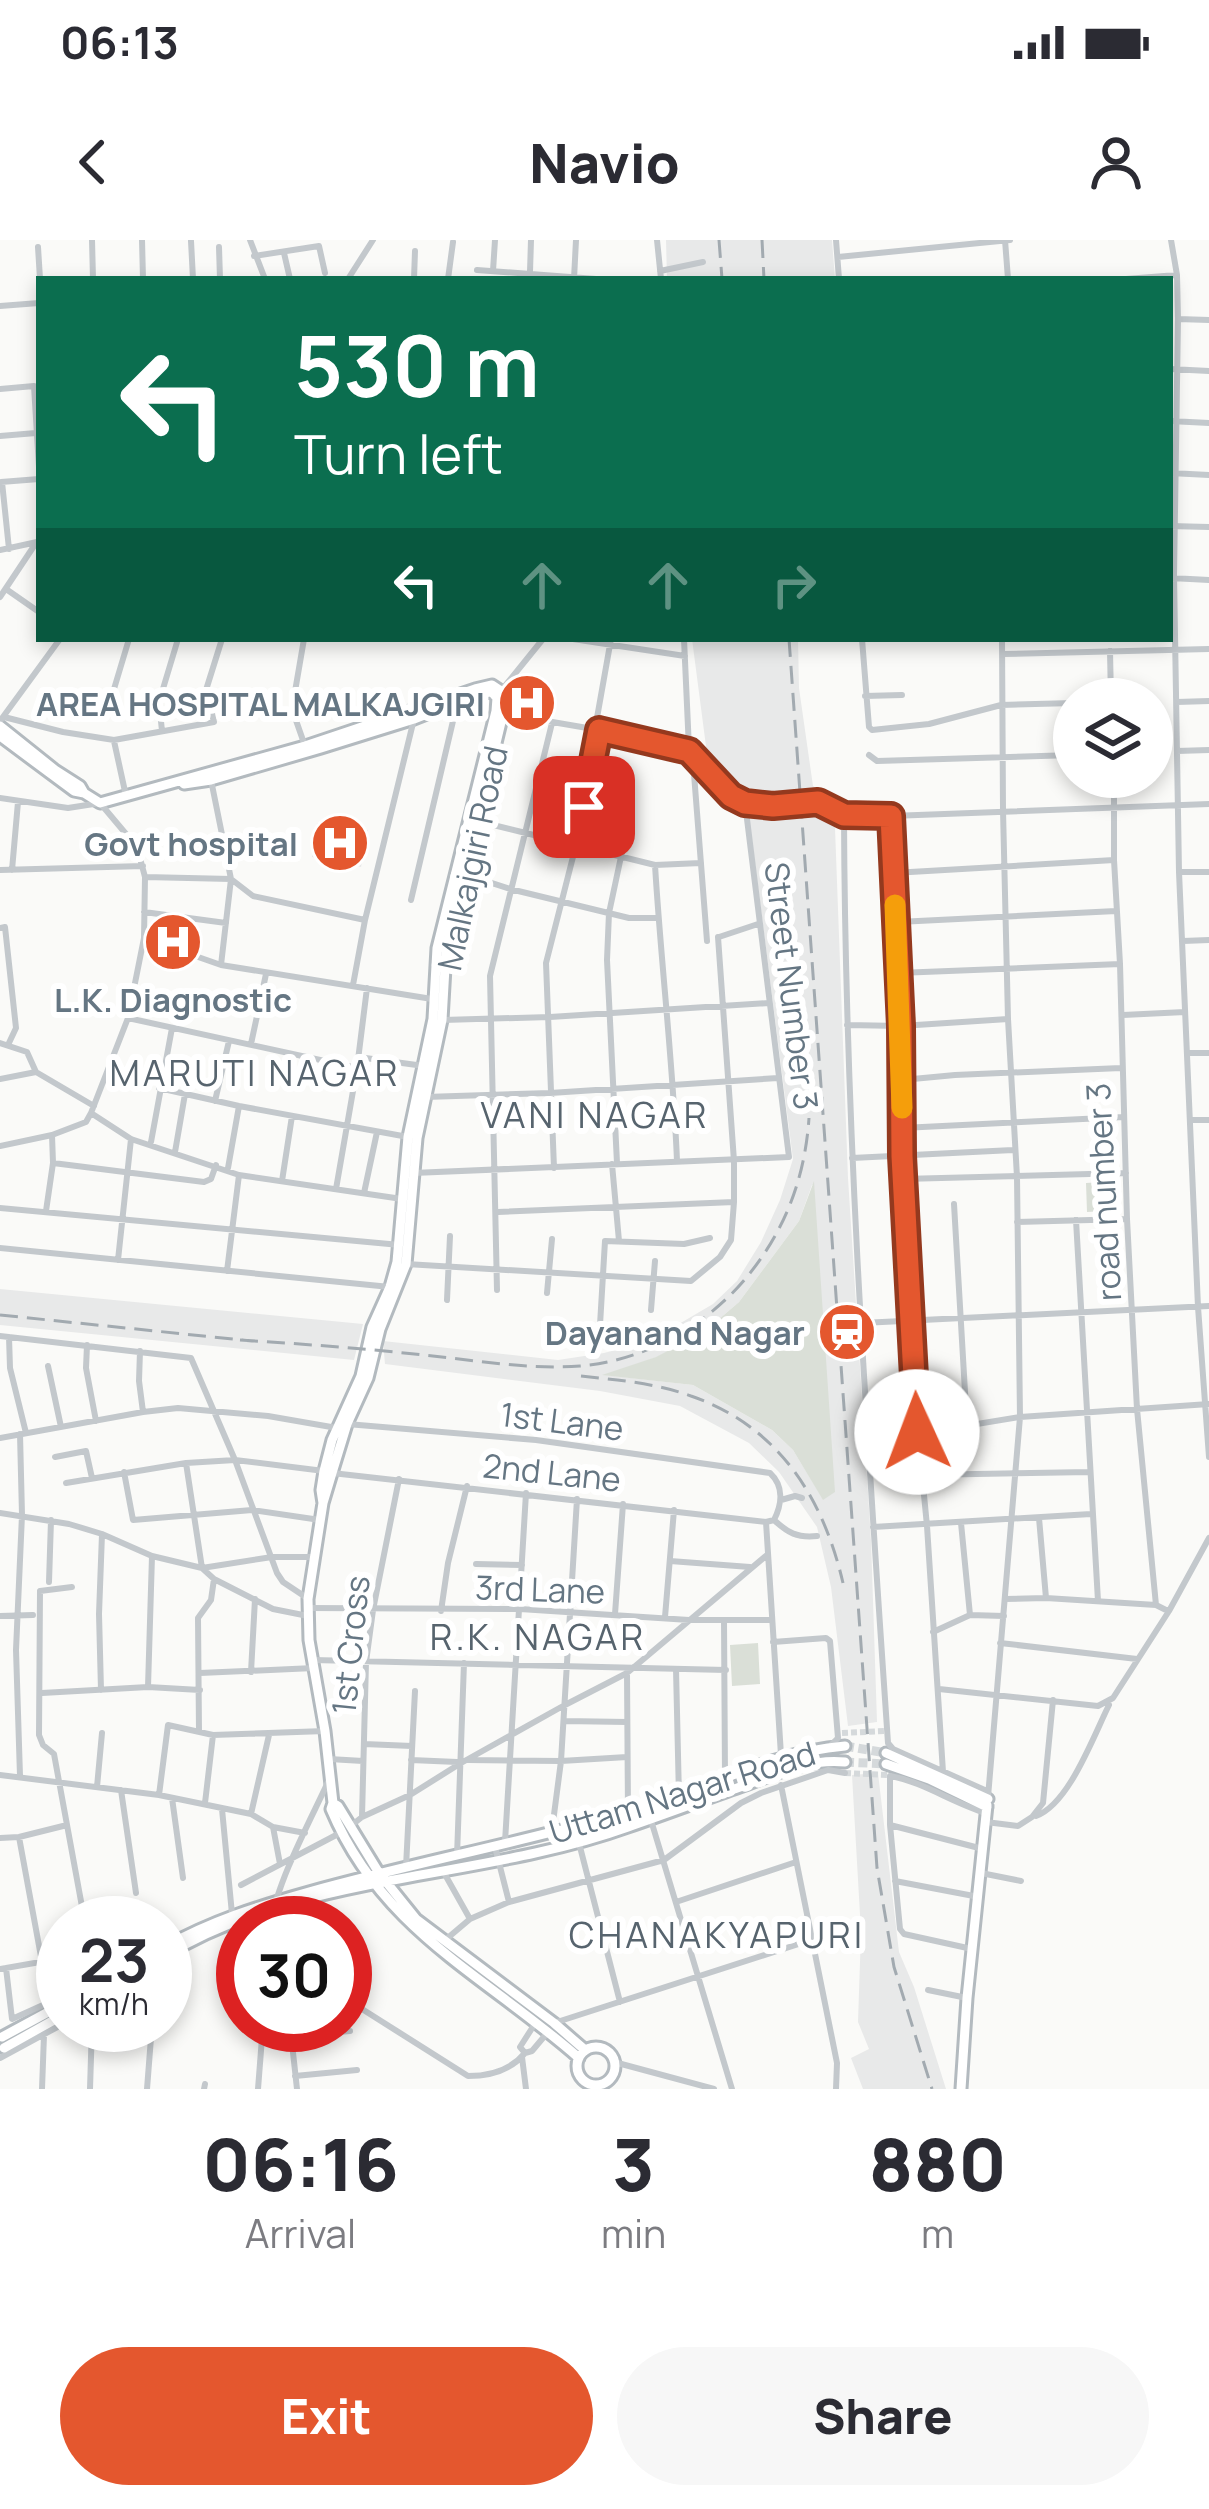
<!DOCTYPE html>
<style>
:root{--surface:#fff;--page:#f7f7f7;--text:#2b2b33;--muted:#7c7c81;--accent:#e4572e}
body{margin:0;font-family:Manrope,sans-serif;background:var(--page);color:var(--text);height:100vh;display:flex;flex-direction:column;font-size:45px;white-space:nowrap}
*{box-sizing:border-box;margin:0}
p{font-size:39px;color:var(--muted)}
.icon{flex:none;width:66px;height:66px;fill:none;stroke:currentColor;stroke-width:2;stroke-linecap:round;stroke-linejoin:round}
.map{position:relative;height:1849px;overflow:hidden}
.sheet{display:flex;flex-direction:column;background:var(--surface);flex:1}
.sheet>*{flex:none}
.guide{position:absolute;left:36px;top:36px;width:1137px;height:366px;border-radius:0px;box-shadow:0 6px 18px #0003;background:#0b6e4f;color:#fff;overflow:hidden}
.controls{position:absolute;left:1053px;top:438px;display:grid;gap:24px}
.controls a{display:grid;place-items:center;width:120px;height:120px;border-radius:50%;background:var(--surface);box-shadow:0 6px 18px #0003;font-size:60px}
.speed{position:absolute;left:36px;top:1656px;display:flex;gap:24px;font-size:60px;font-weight:700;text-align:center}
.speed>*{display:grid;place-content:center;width:156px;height:156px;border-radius:50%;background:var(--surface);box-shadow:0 6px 18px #0003;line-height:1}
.speed small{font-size:30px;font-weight:400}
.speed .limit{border:18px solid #d22;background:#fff;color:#111}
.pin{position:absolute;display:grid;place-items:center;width:102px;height:102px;color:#fff;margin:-51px;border-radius:24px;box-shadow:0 6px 18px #0006}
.me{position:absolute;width:132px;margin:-66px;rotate:358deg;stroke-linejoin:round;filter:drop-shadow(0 0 9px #0008)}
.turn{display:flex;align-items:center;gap:42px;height:252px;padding:0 60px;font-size:54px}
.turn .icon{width:156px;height:156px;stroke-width:2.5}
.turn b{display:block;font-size:84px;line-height:102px}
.lanes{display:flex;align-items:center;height:114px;padding:0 60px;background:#0003;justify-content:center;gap:60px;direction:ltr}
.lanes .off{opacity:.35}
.eta{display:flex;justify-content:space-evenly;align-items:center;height:204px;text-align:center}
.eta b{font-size:72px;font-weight:800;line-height:84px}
.action{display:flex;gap:24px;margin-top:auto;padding:24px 60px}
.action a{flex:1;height:138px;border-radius:72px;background:var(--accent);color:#fff;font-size:48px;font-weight:800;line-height:138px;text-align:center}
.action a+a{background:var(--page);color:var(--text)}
.status{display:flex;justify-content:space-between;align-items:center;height:84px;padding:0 60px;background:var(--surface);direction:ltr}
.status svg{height:33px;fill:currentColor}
header{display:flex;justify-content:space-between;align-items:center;height:156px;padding:0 60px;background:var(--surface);font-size:54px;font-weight:800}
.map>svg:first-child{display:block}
.built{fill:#e8e9e9;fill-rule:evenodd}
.green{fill:#dadfd7}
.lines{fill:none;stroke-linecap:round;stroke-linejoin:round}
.street-tunnel{stroke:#d5d9db;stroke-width:6;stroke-dasharray:6 3;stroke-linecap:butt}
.secondary-tunnel{stroke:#d5d9db;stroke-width:9;stroke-dasharray:9 4.5;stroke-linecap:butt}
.secondary-casing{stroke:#b3babf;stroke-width:15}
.street{stroke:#c3c8cc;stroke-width:6}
.secondary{stroke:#fff;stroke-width:9}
.rail{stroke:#a2aab0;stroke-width:3;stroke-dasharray:18 9;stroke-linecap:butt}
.route-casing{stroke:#94391e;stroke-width:30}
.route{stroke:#e4572e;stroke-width:21}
.slow{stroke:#f59e0b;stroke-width:21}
.labels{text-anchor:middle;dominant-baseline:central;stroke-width:12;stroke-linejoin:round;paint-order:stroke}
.poi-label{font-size:33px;font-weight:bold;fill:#657683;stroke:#fff;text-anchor:end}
.street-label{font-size:33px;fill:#657683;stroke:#fff}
.neighbourhood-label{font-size:36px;letter-spacing:3px;fill:#57646e;stroke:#fff}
</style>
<div class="status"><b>06:13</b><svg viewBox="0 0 49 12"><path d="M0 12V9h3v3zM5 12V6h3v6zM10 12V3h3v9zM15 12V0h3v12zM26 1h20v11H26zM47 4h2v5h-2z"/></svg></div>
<header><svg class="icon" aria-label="back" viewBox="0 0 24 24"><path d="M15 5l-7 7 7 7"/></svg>Navio<svg class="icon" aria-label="person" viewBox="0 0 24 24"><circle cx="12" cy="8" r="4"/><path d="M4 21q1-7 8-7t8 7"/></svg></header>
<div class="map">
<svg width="1209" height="1849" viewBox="0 0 1209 1849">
<rect width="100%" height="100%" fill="#fafaf8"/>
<path class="built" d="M666,0H832L835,39H667Z
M692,399H798L799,448L813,546L834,561L848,938L871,1300L877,1482L848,1486L831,1347L817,1287L779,1232L749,1203L680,1166L600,1151L385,1124L383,1101L558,1120L604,1113L650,1101L713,1064L737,1041L761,1002L780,960L793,919L746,553L727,540L707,514ZM812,945H814L823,1259L793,1210L772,1190L693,1145L606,1135L657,1117L704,1092L739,1062L799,981Z
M317,583L368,590L361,627L312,617Z
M0,1049L363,1084L354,1120L0,1085Z
M878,1533L899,1712L914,1747L946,1849H863L851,1818L869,1809L858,1782L861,1692L852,1535Z"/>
<path class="green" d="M814,941L835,1252L823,1260L793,1210L772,1190L693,1145L602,1135L656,1117L704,1092L739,1062L799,981Z
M1119,941L1120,970L1087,972L1086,943Z
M758,1403L760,1444L732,1446L730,1405Z"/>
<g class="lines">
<path class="street-tunnel" d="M842,1493L886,1491
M845,1533L888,1535"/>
<path class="secondary-tunnel" d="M845,1506L886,1513
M845,1522L886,1524"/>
<g class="secondary-casing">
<path id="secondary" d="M0,486L55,530L80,546L84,553
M0,496L74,551L84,553L100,563L305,506L475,449L492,445L501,451L503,474L446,710L442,780L417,898L406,1024L380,1089L368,1138L347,1184L332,1233L323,1263L308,1359L309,1400L325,1491L333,1563L331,1569C382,1691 486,1736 579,1818
M184,544L211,540L321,508L414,479L480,453L492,452L497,458L496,471L437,708L433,779L408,897L397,1022L390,1047L372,1087L361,1136L332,1200L324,1231L321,1250L323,1263
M886,1513L988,1559
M886,1524L929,1539L987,1567
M333,1563L338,1566L379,1633L416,1679L554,1783L585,1810
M165,1707C211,1681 259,1666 309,1652C388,1630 469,1613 548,1593C575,1587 602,1582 628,1574C701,1552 768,1512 845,1506
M165,1716C300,1633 481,1640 628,1587C666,1574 703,1560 740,1547C774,1535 808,1518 845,1522
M2,1797L63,1764
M577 1826a19 19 0 1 1 38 0a19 19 0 1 1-38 0Z
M4,1808L63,1775
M961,1849L967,1758L987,1565"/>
</g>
<path class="street" d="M92,0L93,39
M142,0L143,39
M250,0L265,39
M657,0L661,39
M836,0L839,39
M1005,0L1008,39
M1171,0L1177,35L1178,79L1174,335L1179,632L1198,1067L1209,1217
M191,1L193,39
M38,7L40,39
M219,7L220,39
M284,13L290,39
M254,16L319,6L325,33
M838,17L1010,0
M477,30L596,39
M493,31L495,0
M660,31L703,22
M530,32L531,0
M348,39L373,0
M414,39L415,11
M448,39L453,2
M574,39L576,0
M1126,39L1177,35
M0,66L39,63
M1178,79L1209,80
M1170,129L1209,131
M0,149L34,146L39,227
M1170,181L1209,183
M0,196L36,193
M1170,233L1209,235
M1,242L39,239
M2,242L9,309
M1170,286L1209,287
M0,310L37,302
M1171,338L1209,340
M6,349L39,372
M0,357L36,303
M304,399L292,469L305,506
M573,399L685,416
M684,399L689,509
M862,399L869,487L872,490L929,484L1001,465L1074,463
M1110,411L1111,459
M1003,414L1209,409
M500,452L543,399
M865,456L902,455
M1177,462L1209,461
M108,469L129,399
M500,473L599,490L689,511L731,556L745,563L773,566L818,562L844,575L891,576L1209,564
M4,477L63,492L114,500L214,482L206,450L222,399
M0,481L60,399
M595,489L611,399
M162,491L159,462L178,399
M114,501L126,556
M1177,511L1209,510
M869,515L877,521L1074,515
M693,521L707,701
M1114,537V620L1120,724L1127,979L1137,1169L1156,1365
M211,540L231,639L221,725
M0,558L68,568L100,563L137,607L145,637L144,698L128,778L91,873L86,882L52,895L0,906
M844,575C845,885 867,1194 888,1503L893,1509L987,1551
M891,576L901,786L903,939L918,1193L927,1286L943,1532
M477,581L655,625L701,623
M225,606L292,595
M655,625C661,724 673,822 677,921
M0,630L143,626
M12,630L18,562
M1179,632H1209
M893,633L1114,620
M464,634L510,649L629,678H658
M145,637L231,639L253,656L365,680
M411,660L457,464
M144,672L226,683
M898,682L1116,671
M0,688L5,687L16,788L8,805
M719,697L758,684
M144,698L221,725L432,759
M1183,701L1209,700
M898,733L1120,724
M353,745L365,680L414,479
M1123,775L1185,772
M128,778L357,828
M443,780L550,777L769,763
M847,785L901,786L1008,779
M0,803L27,812L36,832L94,866
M251,804L266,734
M1189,813H1209
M358,817L424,826
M0,839L36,832
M902,840L955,835L1121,828
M159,848L239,866L408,897
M425,857L550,853L778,838
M215,861L229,801
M91,873L131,899L239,935L402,959
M1190,880H1209
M902,888L1124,877
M151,902L172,788
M175,912L185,854
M852,918L1013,910
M53,923L204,942L211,939L216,925
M617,923L607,720L609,673L632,565
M612,924L619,1001
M228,928L239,866
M554,928L546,723L576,605L599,490
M413,933L789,917L745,563
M903,939L1126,933
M282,941L292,876
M336,949L357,828L367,748
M364,953L377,892
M954,964L967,1186
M0,968L400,1005
M46,971L53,923L52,895
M498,972L734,962
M1076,980L1098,1361
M1017,982L1127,979
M0,1008L390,1047
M118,1020L131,899
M406,1024L691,1041L720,1017L731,1000L734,962V921L718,697
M227,1031L239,935
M497,1050L490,736L552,483
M547,1053L552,999
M447,1060L450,996
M651,1070L655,1021
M862,1083L1209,1066
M600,1085L605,1001L684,1004L710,998
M0,1096L191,1118L235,1220L277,1333L283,1342L307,1358
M9,1097L10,1128L26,1193
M87,1105L86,1128L96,1181
M140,1111L139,1141L143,1172
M48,1126L61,1187
M347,1184L536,1200L770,1233C784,1246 782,1264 774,1280L766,1282
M0,1198L143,1172L178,1168L268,1176L337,1188
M868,1202L1020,1177L1209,1164
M55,1217L86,1211L92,1238
M186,1223L202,1328L272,1317H312
M124,1232L133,1280L252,1270L320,1280
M332,1233L766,1282
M921,1235L1090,1232
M66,1243L186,1223L235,1220L324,1231
M781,1260L795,1256L802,1258
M0,1273L69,1284L102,1294L152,1316L202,1328L214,1339L273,1369L308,1376
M1039,1278L1046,1358
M774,1280C788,1293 797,1298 817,1296
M766,1282L781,1515
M961,1283L970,1375
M873,1287L1091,1274
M670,1321L750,1327
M476,1324L522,1325
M49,1342L51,1280
M72,1347L40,1351L39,1495L43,1505L54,1514L85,1683
M1005,1359L1046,1358L1156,1365L1168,1371
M308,1368L520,1369L689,1380H772
M441,1371L448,1323L467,1246
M615,1374L623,1264
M0,1376L33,1375
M665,1377L674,1270
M724,1380L725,1537
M933,1392L970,1375L1004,1376
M773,1402L826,1398L830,1401L838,1498L832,1504
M1000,1403L1137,1419
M313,1420L726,1430
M676,1429L679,1557
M251,1432L255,1359
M200,1433L314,1428
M627,1433L628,1573
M148,1447L152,1316
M939,1449L1098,1466L1113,1458L1169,1371L1209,1298
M101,1450L99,1374L102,1294
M42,1453L148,1447L200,1450
M564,1481L627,1482
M199,1492L198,1378L211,1360L214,1339
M364,1504L412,1506
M329,1519L363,1521
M411,1520L457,1522
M468,1520L561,1521L627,1517
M0,1535L159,1555L251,1574L273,1587L305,1593
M20,1536L16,1410L22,1275L20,1194
M890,1536V1585L900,1689L904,1694L972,1709
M890,1536C924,1542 952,1563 986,1573
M781,1545L837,1823L836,1849
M97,1547L102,1493
M121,1550L136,1653
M159,1555L168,1485L213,1495L325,1491
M988,1557L1020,1177L1017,937L1008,779L1003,570L1002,399
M172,1558L183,1638
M205,1563L213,1495
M647,1567L732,1849
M222,1569L232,1674
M251,1574L269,1495
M1036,1576C1069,1564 1093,1497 1109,1465
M362,1577L366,1422L373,1370L399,1239
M986,1582L1018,1586L1032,1577L1043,1563L1053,1460
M352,1585L362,1577L410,1555L461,1523L563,1466L627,1433L767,1315
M890,1585L983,1609
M273,1587L280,1624
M552,1590L561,1521L577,1259
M19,1597L42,1722
M0,1598L19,1597L67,1585
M505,1602L526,1253
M579,1603L620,1762
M495,1607L509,1662
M457,1616L464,1423
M406,1627L415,1451
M443,1631L470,1679
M981,1633L1021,1641
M895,1641L979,1657
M241,1645L340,1593
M676,1662L796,1622
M271,1683C277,1642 310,1581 328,1542
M444,1701L470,1679L509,1662L664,1620L741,1563L761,1553L828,1530L845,1533
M6,1728L12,1779L63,1756
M0,1729L63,1718
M928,1750L967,1758
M345,1754H351L362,1769L468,1836C490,1836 511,1830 525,1813L520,1807L536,1782
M554,1783L811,1700
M290,1785L297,1849
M291,1796L350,1791
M525,1813L532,1811L548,1792
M522,1817L526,1849
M0,1818L63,1784
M614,1822L714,1849
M295,1836L357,1830
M42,1849L44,1795
M90,1849L92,1785
M147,1849L152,1785
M204,1849L205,1844
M258,1849L263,1785"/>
<use href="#secondary" class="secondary"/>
<path class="rail" d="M719,0L722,39
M762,0L764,39
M789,399L877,1628L894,1727L932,1849
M0,1075L252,1101
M240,1100C301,1104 362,1108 423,1115C475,1120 528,1130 580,1126C644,1121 706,1086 746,1038C785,991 805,938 809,878
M581,1136C617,1140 656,1143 691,1156C778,1186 823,1257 843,1343"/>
</g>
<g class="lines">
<g class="route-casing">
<path id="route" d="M584,567L599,490L689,511L731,556L745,563L773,566L818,562L844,575L891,576L901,786L902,916L917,1192"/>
</g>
<use href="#route" class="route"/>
<path class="slow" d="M895,665L902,868"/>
</g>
<defs>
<g id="hospital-disc" transform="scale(3)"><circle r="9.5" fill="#e4572e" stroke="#fff"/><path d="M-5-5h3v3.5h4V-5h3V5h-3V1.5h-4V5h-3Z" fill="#fff"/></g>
<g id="station-disc" transform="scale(3)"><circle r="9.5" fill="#e4572e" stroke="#fff"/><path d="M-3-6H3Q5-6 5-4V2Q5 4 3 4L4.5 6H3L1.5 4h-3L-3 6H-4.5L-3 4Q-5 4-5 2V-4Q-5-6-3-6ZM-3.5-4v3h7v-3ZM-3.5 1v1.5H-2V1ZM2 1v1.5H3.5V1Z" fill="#fff"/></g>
</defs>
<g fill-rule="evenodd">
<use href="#hospital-disc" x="527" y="463"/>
<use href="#hospital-disc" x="340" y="603"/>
<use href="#hospital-disc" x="173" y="702"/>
<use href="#station-disc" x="847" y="1092"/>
</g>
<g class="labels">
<g class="poi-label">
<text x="485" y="463">AREA HOSPITAL MALKAJGIRI</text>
<text x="298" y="603">Govt hospital</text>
<text x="173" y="759" text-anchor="middle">L.K. Diagnostic</text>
<text x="805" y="1092">Dayanand Nagar</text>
</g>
<g class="street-label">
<text transform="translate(472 618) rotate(-78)">Malkajgiri Road</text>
<text transform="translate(792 746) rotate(83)">Street Number 3</text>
<text transform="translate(1103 952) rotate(-93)">road number 3</text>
<text transform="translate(562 1181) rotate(7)">1st Lane</text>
<text transform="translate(552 1232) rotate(6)">2nd Lane</text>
<text transform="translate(540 1349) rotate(2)">3rd Lane</text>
<text transform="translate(350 1405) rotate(-84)">1st Cross</text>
<text transform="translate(682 1552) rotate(-17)">Uttam Nagar Road</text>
</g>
<g class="neighbourhood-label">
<text x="255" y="832">MARUTI NAGAR</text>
<text x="595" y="874">VANI NAGAR</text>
<text x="538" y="1396">R.K. NAGAR</text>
<text x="717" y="1694">CHANAKYAPURI</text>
</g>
</g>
</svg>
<div class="controls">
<a><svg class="icon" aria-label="layers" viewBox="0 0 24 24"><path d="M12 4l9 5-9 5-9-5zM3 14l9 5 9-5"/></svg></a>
</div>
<div class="speed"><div>23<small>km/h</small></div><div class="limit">30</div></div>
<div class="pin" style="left:584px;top:567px;background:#d93025"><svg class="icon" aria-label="arrive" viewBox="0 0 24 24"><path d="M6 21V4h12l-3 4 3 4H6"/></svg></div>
<svg class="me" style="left:917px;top:1192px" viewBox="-20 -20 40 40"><circle r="19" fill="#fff"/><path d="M0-13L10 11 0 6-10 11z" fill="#e4572e"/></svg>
<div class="guide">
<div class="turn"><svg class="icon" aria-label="left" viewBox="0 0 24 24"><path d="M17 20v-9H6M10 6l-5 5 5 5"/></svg><div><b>530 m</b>Turn left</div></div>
<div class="lanes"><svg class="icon" aria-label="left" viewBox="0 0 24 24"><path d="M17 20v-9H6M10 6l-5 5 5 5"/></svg><svg class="icon off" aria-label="ahead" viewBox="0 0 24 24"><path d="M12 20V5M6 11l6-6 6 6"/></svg><svg class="icon off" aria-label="ahead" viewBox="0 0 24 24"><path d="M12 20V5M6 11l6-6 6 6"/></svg><svg class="icon off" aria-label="right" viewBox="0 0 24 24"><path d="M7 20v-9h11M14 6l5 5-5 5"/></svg></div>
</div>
</div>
<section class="sheet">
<div class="eta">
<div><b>06:16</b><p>Arrival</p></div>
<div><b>3</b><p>min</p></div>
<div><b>880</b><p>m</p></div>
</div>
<div class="action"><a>Exit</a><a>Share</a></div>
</section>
